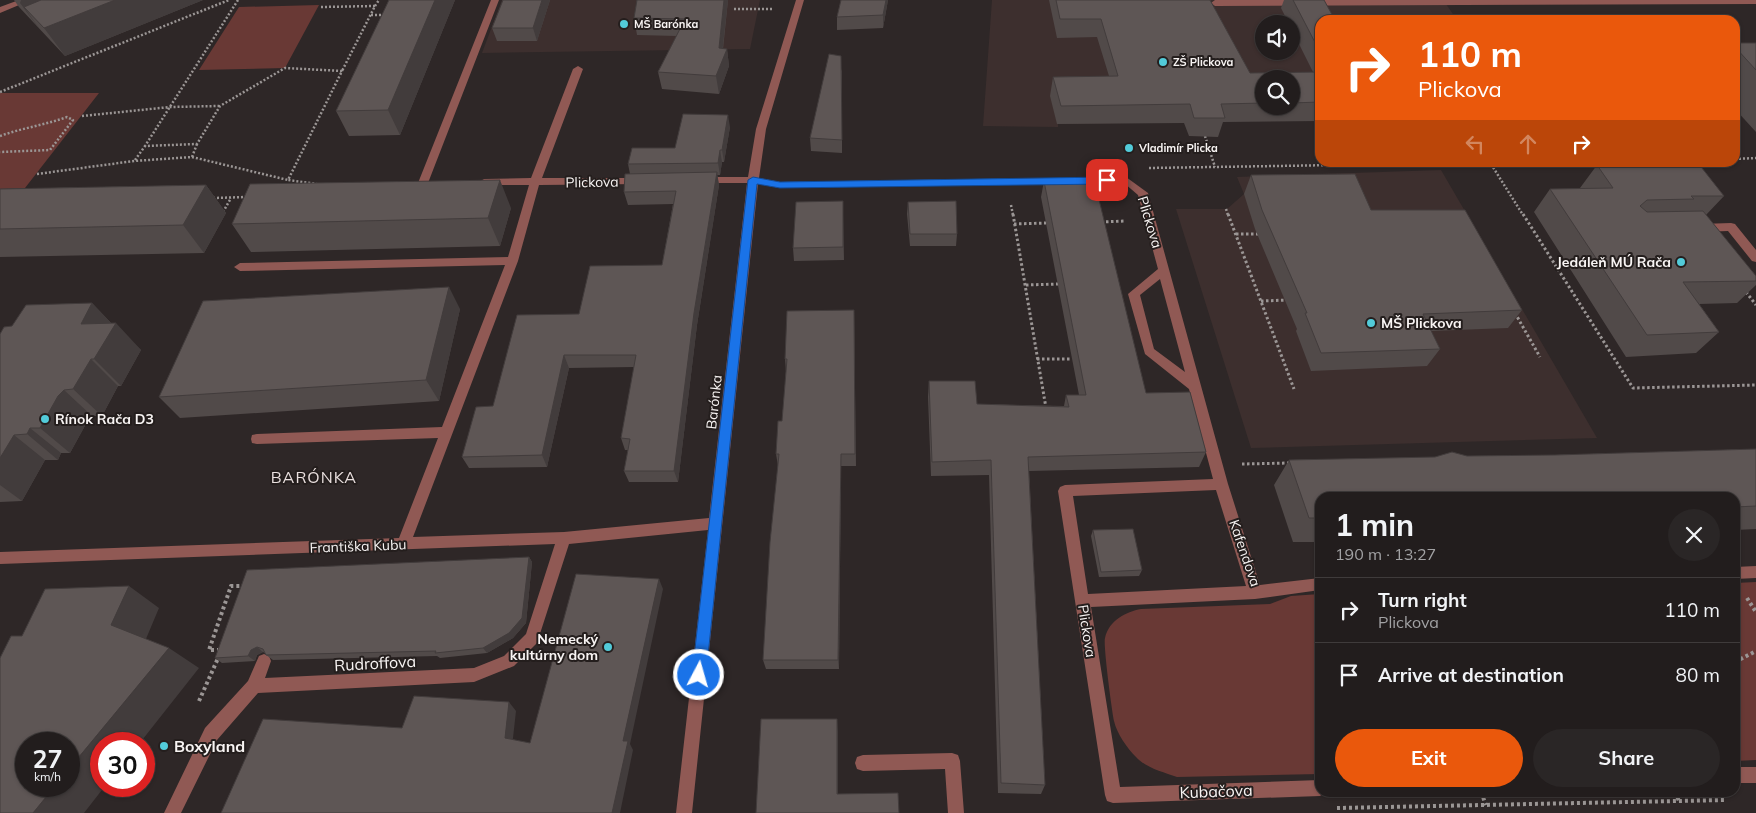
<!DOCTYPE html>
<meta charset="utf-8">
<style>
:root{--surface:#221d1d;--page:#2a2626;--text:#f1f3f6;--muted:#a2a2a4;--line:#3f3b3b;--accent:#ea580c}
body{margin:0;font-family:Mulish,sans-serif;background:var(--page);color:var(--text);height:100vh;display:flex;flex-direction:column;font-size:19px;white-space:nowrap}
*{box-sizing:border-box;margin:0}
p{font-size:16px;color:var(--muted)}
.icon{flex:none;width:28px;height:28px;fill:none;stroke:currentColor;stroke-width:2;stroke-linecap:round;stroke-linejoin:round}
.map{position:relative;flex:1;overflow:hidden}
.side{position:absolute;left:1315px;top:492px;width:425px;height:305px;display:flex;flex-direction:column;background:var(--surface);border-radius:15px;box-shadow:0 1px 4px #0004,0 0 0 1px var(--line)}
.side>*{flex:none}
.hud{position:absolute;left:1315px;top:15px;width:425px;height:152px;border-radius:15px;box-shadow:0 1px 4px #0004,0 0 0 1px var(--line);background:#ea580c;color:#fff;overflow:hidden}
.controls{position:absolute;left:1255px;top:15px;display:grid;gap:10px}
.controls a{display:grid;place-items:center;width:45px;height:45px;border-radius:50%;background:var(--surface);box-shadow:0 1px 4px #0004,0 0 0 1px var(--line);font-size:25px}
.speed{position:absolute;left:15px;top:732px;display:flex;gap:10px;font-size:25px;font-weight:700;text-align:center}
.speed>*{display:grid;place-content:center;width:65px;height:65px;border-radius:50%;background:var(--surface);box-shadow:0 1px 4px #0004,0 0 0 1px var(--line);line-height:1}
.speed small{font-size:12px;font-weight:400}
.speed .limit{border:8px solid #d22;background:#fff;color:#111}
.pin{position:absolute;display:grid;place-items:center;width:42px;height:42px;color:#fff;margin:-21px;border-radius:10px;box-shadow:0 2px 8px #0006}
.me{position:absolute;width:55px;margin:-28px;rotate:6deg;stroke-linejoin:round;filter:drop-shadow(0 0 4px #0008)}
.turn{display:flex;align-items:center;gap:18px;height:105px;padding:0 20px;font-size:22px}
.turn .icon{width:65px;height:65px;stroke-width:2.5}
.turn b{display:block;font-size:35px;line-height:42px}
.lanes{display:flex;align-items:center;height:48px;padding:0 20px;background:#0003;justify-content:center;gap:25px;direction:ltr}
.lanes .off{opacity:.35}
.round{display:grid;place-items:center;flex:none;width:52px;height:52px;border-radius:26px;background:var(--page)}
.head{display:flex;align-items:center;justify-content:space-between;height:85px;padding:0 20px}
h1{font-size:30px;font-weight:700;line-height:38px}
.action{display:flex;gap:10px;margin-top:auto;padding:10px 20px}
.action a{flex:1;height:58px;border-radius:30px;background:var(--accent);color:#fff;font-size:20px;font-weight:700;line-height:58px;text-align:center}
.action a+a{background:var(--page);color:var(--text)}
ul{padding:0;list-style:none}
li{display:flex;align-items:center;gap:15px;height:65px;padding:0 20px;border-top:1px solid var(--line)}
li div{flex:1}
li b{display:block;font-size:19px}
li em{font-style:normal}
.map>svg:first-child{display:block}
.built{fill:#3d2f2e;fill-rule:evenodd}
.green{fill:#693935}
.lines{fill:none;stroke-linecap:round;stroke-linejoin:round}
.path-far2{stroke:#9b9695;stroke-width:2.5;stroke-dasharray:2 2;stroke-linecap:butt}
.path-far1{stroke:#9b9695;stroke-width:3;stroke-dasharray:2.5 2.5;stroke-linecap:butt}
.path{stroke:#9b9695;stroke-width:4;stroke-dasharray:3 3;stroke-linecap:butt}
.minor{fill:#905954;fill-rule:evenodd}
.wall{fill:#514a49;fill-rule:evenodd}
.shaded-wall{fill:#423c3c}
.building{fill:#5e5655;stroke:#423c3c}
.route{fill:#1a73e8;stroke:#114b97}
.poi-dot{fill:#52cbd9;stroke:#241e1d;stroke-width:2}
.labels{text-anchor:middle;dominant-baseline:central;stroke-width:4;stroke-linejoin:round;paint-order:stroke}
.far-poi-label{font-size:11px;font-weight:bold;fill:#f8f4f3;stroke:#241e1d;text-anchor:start}
.street-label{font-size:14px;fill:#f8f4f3;stroke:#241e1d}
.poi-label{font-size:14px;font-weight:bold;fill:#f8f4f3;stroke:#241e1d;text-anchor:end}
.quarter-label{font-size:16px;letter-spacing:1px;fill:#e9dfde;stroke:#241e1d}
.near-street-label{font-size:16px;fill:#f8f4f3;stroke:#241e1d}
.near-poi-label{font-size:16px;font-weight:bold;fill:#f8f4f3;stroke:#241e1d;text-anchor:start}
</style>
<div class="map">
<svg width="1756" height="813" viewBox="0 0 1756 813">
<rect width="100%" height="100%" fill="#2e2727"/>
<path class="built" d="M502,0H760L750,49L482,53Z
M992,0H1369L1446,4L1457,20H1320V120L1058,124V127L983,126ZM1264,24H1291V51H1264ZM1264,79H1291V106H1264Z
M1441,170L1597,438L1251,448L1176,209H1227L1244,194L1237,177Z"/>
<path class="green" d="M319,5L285,68L199,70L239,7Z
M0,93H99L25,188L0,189Z
M1756,582V760L1735,761V583Z
M1320,594V774L1177,777C1163,772 1146,768 1136,757C1127,748 1117,734 1114,721C1112,711 1103,645 1105,638C1109,620 1126,612 1141,609L1270,604L1291,596Z"/>
<g class="lines">
<path class="path-far2" d="M238,0L145,146L197,144L220,106L285,68L342,71L288,180L317,184
M375,6L379,0
M321,7L375,6L342,71
M734,9H772
M371,15H385
M0,92L229,0
M82,116L170,107L219,106
M0,136C22,128 45,125 67,117L73,120L50,150L0,152
M1205,136L1215,167
M192,157L197,144
M1735,159L1756,158
M135,160L145,146
M1491,164L1523,215
M1149,168L1528,162
M37,174L134,161L192,157L288,180
M213,198L247,197
M1011,205L1013,215
M1226,209L1228,215
M223,212L231,198"/>
<path class="path-far1" d="M1013,214L1046,408
M1228,214L1294,389
M1523,214L1633,388L1756,385
M1101,222L1125,221
M1014,224L1046,223
M1236,234H1260
M1026,285L1058,284
M1746,292L1756,305
M1261,301L1288,300
M1515,313L1540,357
M1037,359H1072
M1242,464L1290,463"/>
<path class="path" d="M1747,598L1756,612
M220,650H209L231,586H245
M1735,662L1756,651
M199,701L219,656
M1481,792L1486,805
M1675,792L1679,801
M1337,808L1725,800"/>
<path class="minor" d="M19,0H31L0,13V7Z
M491,0H499L428,183L427,185H419L418,183Z
M796,0H804L766,129L759,178L780,182L1059,178L1064,181L1059,184L780,188L758,184L692,813H676L708,530L569,544L537,643L514,666L474,682L258,693L217,740L181,813H164L205,728L248,681L259,656L264,654L269,656L271,661L265,678L474,668L504,656L526,634L555,544L0,564V552L399,538L438,438L257,444L252,443L251,439L252,435L257,434L442,427L505,265L240,271L234,267L240,263L508,257L529,185H484L479,182L484,179L531,178L573,69L578,66L583,69L542,178H642L647,181L642,184L539,185L518,261L413,537L564,532L709,518L747,183H702L697,180L702,177H748L756,129Z
M1331,0H1756V4L1215,6L1211,3L1215,0Z
M1126,177L1148,193L1228,484L1260,585L1320,578V590L1255,599L1091,607L1120,787L1320,780V792H1326L1320,796L1113,803L1107,801L1105,795L1058,491L1060,487L1065,485L1213,479L1189,389L1145,354L1128,294L1158,269L1138,195L1124,183L1079,184L1074,181L1079,178ZM1160,279L1185,372L1154,349L1140,295ZM1216,490L1246,586L1088,594L1073,496Z
M1731,223L1735,224L1756,250V262L1752,261L1728,231L1701,232L1696,228L1701,224Z
M1756,566V578L1735,579V567Z
M952,753L958,755L960,761L964,813H948L945,769L863,771L857,769L855,763L857,757L863,755Z
M1735,767H1756V783H1735Z"/>
</g>
<path class="wall" d="M12,0H203L65,56L19,7L14,0Z
M389,0H455L400,135L349,136L336,111Z
M503,0H550L537,41H497L492,28Z
M637,0H728L723,49H727L729,66L719,94L662,89L658,72L677,36L637,35L634,18Z
M841,0H888L883,28L837,30V17Z
M1049,0H1210L1250,73L1313,72L1291,28V24H1289L1281,8L1284,0H1324L1320,20V121L1223,122L1218,137L1189,136L1184,123L1057,124L1050,96L1053,77L1109,76L1097,37L1057,38ZM1264,79H1291V106H1264Z
M1735,43H1756V132L1735,109Z
M842,69V153L811,151L810,138Z
M730,127L724,162H722L720,175H717L719,185L697,325L678,482H629L624,471L628,450H625L621,438L634,367L569,368L547,467L469,468L462,457L493,406L579,314L662,265L673,204L628,205L624,192L630,174L628,164L675,148Z
M1597,165L1724,196L1706,215L1756,276V285L1737,303L1699,304L1719,332L1696,353L1626,357L1534,212L1550,189H1580V188Z
M1251,175L1371,210L1522,310L1508,328L1431,331L1440,349L1427,366L1311,371L1296,331L1297,329L1255,229L1244,194Z
M1044,181L1146,393L1206,452L1199,467L1029,471L1045,785L1041,794L998,793L989,475L931,476L928,397L929,381L977,404L1064,406L1066,395H1079L1041,197Z
M206,185L226,213L204,253L0,257V189Z
M908,202L957,234L956,246H910L907,214Z
M511,208L500,246L251,252L232,224Z
M843,214L844,260L794,261L793,248Z
M92,303L111,323L141,350L121,386H118L102,416H92L87,422L70,453H61L58,460H45L22,501L0,502V334Z
M460,309L439,401L180,418L159,397Z
M854,310L856,466H841L839,669H766L763,660L778,466L776,454L782,421L786,372L785,359Z
M1756,449V529L1735,530V498H1320V542H1293L1274,485L1289,460L1555,455Z
M1093,530L1142,570L1139,576L1099,577L1091,536Z
M529,557L532,562L526,623L513,638L487,653L440,658L437,656L273,660L266,655L265,653L263,652L257,655L255,661L222,663L215,658Z"/>
<path class="shaded-wall" d="M21,0H44L24,7L41,31L20,3Z
M115,0H203L65,56L44,28Z
M435,0H455L400,135L388,110Z
M542,0H550L537,41L533,28Z
M724,0H728L721,63L727,49L729,66L719,94L716,76Z
M886,0H888L883,28V15Z
M728,115L730,127L724,162L722,150Z
M720,150L722,162L720,175L718,163Z
M717,172L719,185L697,325L678,482L674,471L694,313Z
M500,180L511,208L500,246L488,218Z
M206,185L226,213L204,253L183,225Z
M449,287L460,309L439,401L426,380Z
M92,303L114,326L116,323L141,350L121,386L94,359L81,324Z
M564,355L569,368L547,467L542,455Z
M91,359L118,386L102,416L73,389Z
M64,390L92,416L87,422L70,453L40,428L58,396Z
M30,428L61,453L58,460L27,434Z
M14,435L45,460L22,501L0,485V458Z
M841,454V466L839,669L838,660Z
M529,557L532,562L526,623L513,638L487,653L483,648Z
M659,579L663,589L630,744L633,750L620,813H612L623,741Z
M129,586L159,608L143,646L111,625Z
M257,647L263,652L257,655L255,661L248,656L251,650Z
M169,648L199,668L139,744H101V786H105L84,813H33L55,786H69V769Z
M509,702L516,711L512,747L505,738Z
M837,719L838,731V804L837,794Z"/>
<path class="building" d="M41,0H115L44,28L24,7Z
M389,0H435L388,110L336,111Z
M503,0H542L533,28H492Z
M637,0H724L719,48L727,49L716,76L658,72L685,19L634,18Z
M841,0H886L883,15L837,17Z
M1056,0H1210L1250,73L1320,72V102L1291,103V79H1264V103L1221,104L1225,118H1194L1190,104L1061,106L1053,77L1118,76L1101,19H1060Z
M1293,0H1324L1335,20H1320V52Z
M1735,43H1756V70L1735,47Z
M829,54L841,56L842,140L810,138Z
M683,114L728,115L722,150H720L718,163L628,164L632,148H675Z
M1698,163L1724,196H1691L1694,199L1647,200L1640,206L1647,212L1703,211L1756,276V281L1683,282L1719,332L1647,335L1550,189L1613,188L1597,165Z
M717,172L694,313L674,471H624L630,439L621,438L636,355H564L542,455L462,457L476,407L493,406L517,315L579,314L590,266L662,265L676,191L624,192L625,174Z
M1355,174L1371,210H1465L1522,310L1423,314L1440,349L1321,353L1305,313H1307L1262,210L1251,175Z
M1094,179L1146,393L1190,392L1206,452L1028,457L1045,785L1001,783L991,460L932,462L929,381H975L977,404L1069,407L1066,395H1086L1044,181Z
M500,180L488,218L232,224L250,184Z
M206,185L183,225L0,229V189Z
M843,201V247L793,248L796,202Z
M956,201L957,234H910L908,202Z
M449,287L426,380L159,397L203,301Z
M92,303L81,324L116,323L94,359H91L73,389L64,390L58,396L40,428H30L27,434L14,435L0,458V334L4,327L12,326L26,305Z
M854,310L855,454H841L838,660H763L770,542L779,454H776L778,421H782L787,359H785L787,311Z
M1756,449V506L1735,507V498H1320V518H1309L1289,460L1435,457L1452,452L1467,456L1555,455Z
M1133,529L1142,570L1101,572L1093,530Z
M529,557L522,618L509,633L483,648L435,653L436,651L266,655L263,649L257,647L251,650L248,656L215,658L247,570Z
M576,574L659,579L623,741H628L612,813H221L263,719L402,728L414,696L509,702L505,738L530,743Z
M129,586L111,625L169,648L69,769V744H26V786H55L33,813H0V658L11,636H22L45,589Z
M761,719H837V794L898,793L899,813H756Z"/>
<path class="route" d="M753,177L780,182L1107,177L1112,180L1107,184L780,188L757,184L706,675L704,680L699,682L694,680L692,675L748,180Z"/>
<g class="poi-dot">
<circle cx="624" cy="24" r="5"/>
<circle cx="1163" cy="62" r="5"/>
<circle cx="1129" cy="148" r="5"/>
<circle cx="1681" cy="262" r="5"/>
<circle cx="1371" cy="323" r="5"/>
<circle cx="45" cy="419" r="5"/>
<circle cx="608" cy="647" r="5"/>
<circle cx="164" cy="746" r="5"/>
</g>
<g class="labels">
<g class="far-poi-label">
<text x="634" y="24">MŠ Barónka</text>
<text x="1173" y="62">ZŠ Plickova</text>
<text x="1139" y="148">Vladimír Plicka</text>
</g>
<g class="street-label">
<text transform="translate(592 182) rotate(-1)">Plickova</text>
<text transform="translate(1150 222) rotate(73)">Plickova</text>
<text transform="translate(714 402) rotate(-84)">Barónka</text>
<text transform="translate(358 546) rotate(-2)">Františka Kubu</text>
<text transform="translate(1245 553) rotate(71)">Kafendova</text>
<text transform="translate(1087 631) rotate(81)">Plickova</text>
</g>
<g class="poi-label">
<text x="1671" y="262">Jedáleň MÚ Rača</text>
<text x="1381" y="323" text-anchor="start">MŠ Plickova</text>
<text x="55" y="419" text-anchor="start">Rínok Rača D3</text>
<text x="598" y="639">Nemecký<tspan x="598" dy="16">kultúrny dom</tspan></text>
</g>
<g class="quarter-label">
<text x="314" y="477">BARÓNKA</text>
</g>
<g class="near-street-label">
<text transform="translate(375 663) rotate(-3)">Rudroffova</text>
<text transform="translate(1216 791) rotate(-2)">Kubačova</text>
</g>
<g class="near-poi-label">
<text x="174" y="746">Boxyland</text>
</g>
</g>
</svg>
<div class="controls">
<a><svg class="icon" aria-label="sound" viewBox="0 0 24 24"><path d="M4 9h4l5-4v14l-5-4H4zM17 9q2 3 0 6"/></svg></a>
<a><svg class="icon" aria-label="search" viewBox="0 0 24 24"><circle cx="10" cy="10" r="6"/><path d="M15 15l6 6"/></svg></a>
</div>
<div class="speed"><div>27<small>km/h</small></div><div class="limit">30</div></div>
<div class="pin" style="left:1107px;top:180px;background:#d93025"><svg class="icon" aria-label="arrive" viewBox="0 0 24 24"><path d="M6 21V4h12l-3 4 3 4H6"/></svg></div>
<svg class="me" style="left:699px;top:675px" viewBox="-20 -20 40 40"><circle r="17" fill="#1a73e8" stroke="#fff" stroke-width="3"/><path d="M0-11L8 9 0 5-8 9z" fill="#fff"/></svg>
<div class="hud">
<div class="turn"><svg class="icon" aria-label="right" viewBox="0 0 24 24"><path d="M7 20v-9h11M14 6l5 5-5 5"/></svg><div><b>110 m</b>Plickova</div></div>
<div class="lanes"><svg class="icon off" aria-label="left" viewBox="0 0 24 24"><path d="M17 20v-9H6M10 6l-5 5 5 5"/></svg><svg class="icon off" aria-label="ahead" viewBox="0 0 24 24"><path d="M12 20V5M6 11l6-6 6 6"/></svg><svg class="icon" aria-label="right" viewBox="0 0 24 24"><path d="M7 20v-9h11M14 6l5 5-5 5"/></svg></div>
</div>
<section class="side">
<div class="head"><div><h1>1 min</h1><p>190 m · 13:27</p></div><a class="round"><svg class="icon" aria-label="close" viewBox="0 0 24 24"><path d="M6 6l12 12M18 6L6 18"/></svg></a></div>
<ul>
<li><svg class="icon" aria-label="right" viewBox="0 0 24 24"><path d="M7 20v-9h11M14 6l5 5-5 5"/></svg><div><b>Turn right</b><p>Plickova</p></div><em>110 m</em></li>
<li><svg class="icon" aria-label="arrive" viewBox="0 0 24 24"><path d="M6 21V4h12l-3 4 3 4H6"/></svg><div><b>Arrive at destination</b></div><em>80 m</em></li>
</ul>
<div class="action"><a>Exit</a><a>Share</a></div>
</section>
</div>
